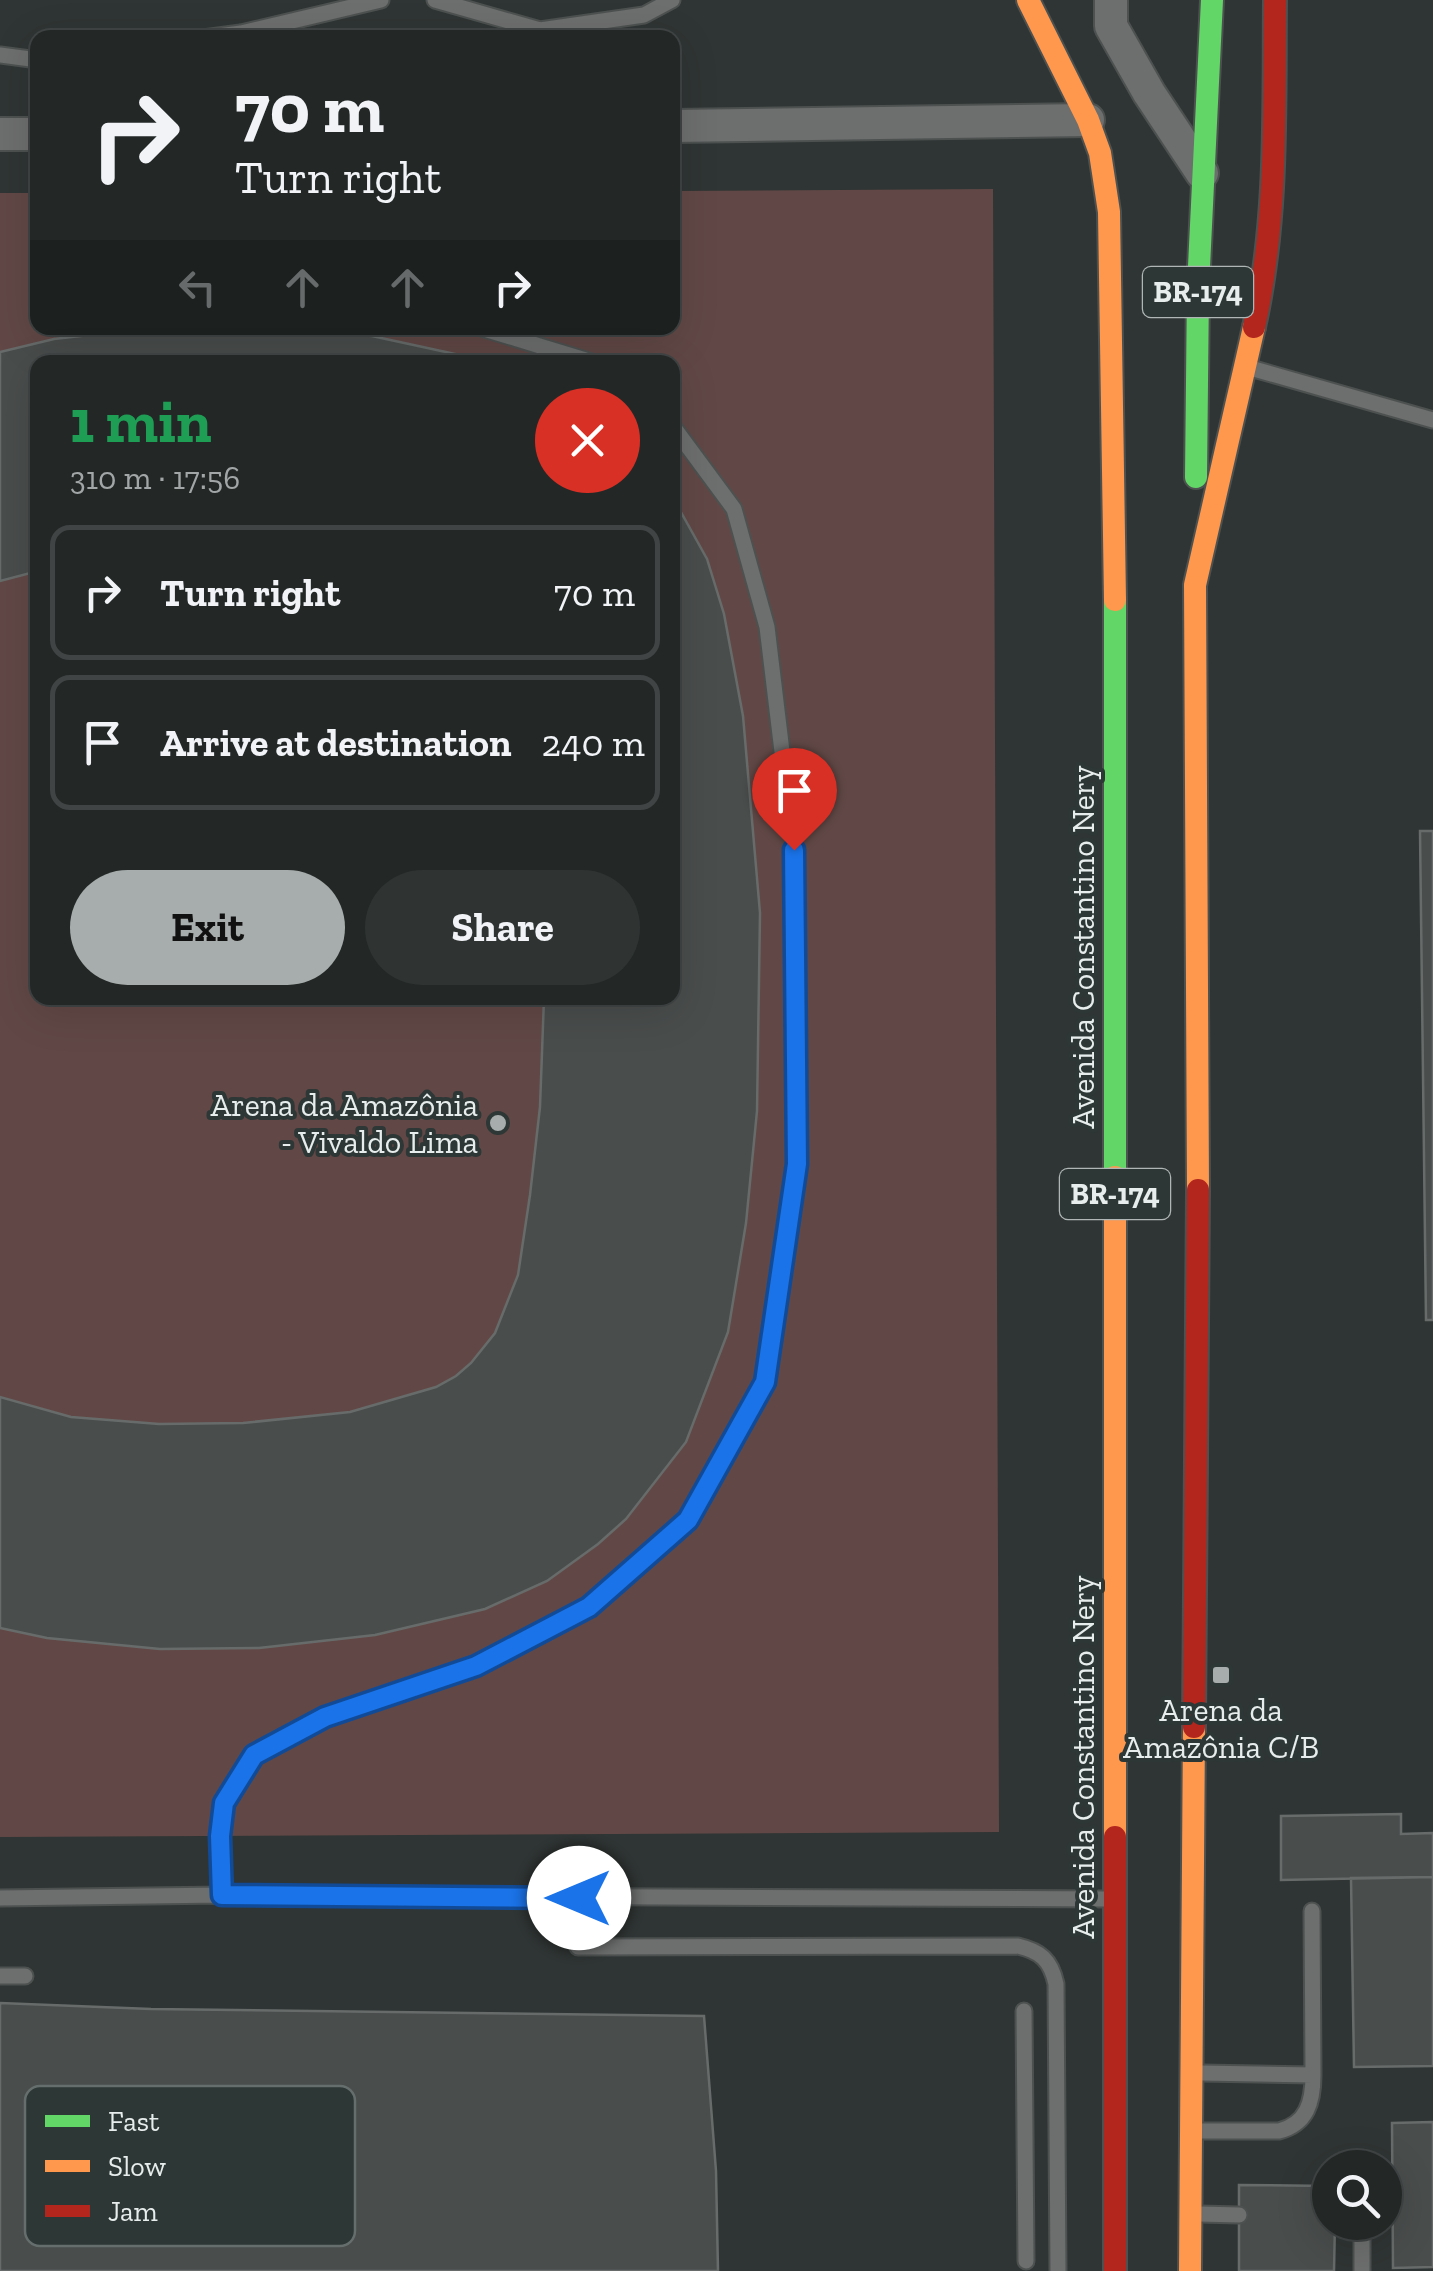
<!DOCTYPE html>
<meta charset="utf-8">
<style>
:root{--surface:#232827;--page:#2f3433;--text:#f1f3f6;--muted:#a3a6a7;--line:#404444;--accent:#a7adac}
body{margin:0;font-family:"Zilla Slab",serif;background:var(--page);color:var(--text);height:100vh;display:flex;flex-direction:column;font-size:38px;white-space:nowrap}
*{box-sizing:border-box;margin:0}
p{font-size:32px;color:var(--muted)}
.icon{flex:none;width:55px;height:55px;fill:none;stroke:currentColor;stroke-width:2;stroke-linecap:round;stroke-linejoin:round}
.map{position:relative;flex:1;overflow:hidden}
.panel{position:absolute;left:30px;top:355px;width:650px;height:650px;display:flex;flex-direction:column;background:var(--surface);border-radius:20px;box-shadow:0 10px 40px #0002,0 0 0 2px var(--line)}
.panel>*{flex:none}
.top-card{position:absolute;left:30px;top:30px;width:650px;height:305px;border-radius:20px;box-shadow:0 10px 40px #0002,0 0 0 2px var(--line);background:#232827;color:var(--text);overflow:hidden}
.controls{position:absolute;left:1312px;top:2150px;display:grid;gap:20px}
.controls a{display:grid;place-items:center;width:90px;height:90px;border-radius:50%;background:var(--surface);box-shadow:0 10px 40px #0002,0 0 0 2px var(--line);font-size:50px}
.pin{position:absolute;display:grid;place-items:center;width:85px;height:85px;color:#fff;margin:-102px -42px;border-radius:50% 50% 50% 0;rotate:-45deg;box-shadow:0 0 10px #0007}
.pin .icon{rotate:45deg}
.me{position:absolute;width:110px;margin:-55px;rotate:270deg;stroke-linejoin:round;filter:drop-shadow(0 0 8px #0008)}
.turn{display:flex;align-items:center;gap:35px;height:210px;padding:0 40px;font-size:45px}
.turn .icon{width:130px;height:130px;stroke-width:2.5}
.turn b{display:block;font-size:70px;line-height:85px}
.lanes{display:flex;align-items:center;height:95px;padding:0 40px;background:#0003;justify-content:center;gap:50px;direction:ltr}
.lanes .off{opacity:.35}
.round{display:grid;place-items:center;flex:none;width:105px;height:105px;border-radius:52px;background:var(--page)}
.headline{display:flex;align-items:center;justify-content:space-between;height:170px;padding:0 40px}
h1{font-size:60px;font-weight:800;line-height:75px;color:#1e9e55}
.action{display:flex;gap:20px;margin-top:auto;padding:20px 40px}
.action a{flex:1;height:115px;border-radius:60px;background:var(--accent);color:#111;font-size:40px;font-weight:800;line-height:115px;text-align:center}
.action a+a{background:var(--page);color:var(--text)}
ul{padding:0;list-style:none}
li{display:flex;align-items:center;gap:30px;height:135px;margin:0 20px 15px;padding:0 20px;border:5px solid var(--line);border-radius:20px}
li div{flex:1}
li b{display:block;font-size:38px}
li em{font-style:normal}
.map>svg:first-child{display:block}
.green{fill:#614846;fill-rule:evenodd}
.building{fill:#494d4c;stroke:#676c6b;stroke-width:2.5}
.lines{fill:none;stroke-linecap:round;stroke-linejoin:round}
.lane-casing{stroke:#4d5251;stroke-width:19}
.street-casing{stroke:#4d5251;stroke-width:36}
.fast-casing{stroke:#4d5251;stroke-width:26}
.slow-casing{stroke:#4d5251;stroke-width:26}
.jam-casing{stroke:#4d5251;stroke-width:26}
.lane{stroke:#6d6e6e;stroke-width:15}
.street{stroke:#6d6e6e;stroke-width:32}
.fast{stroke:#63d668;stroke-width:22}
.slow{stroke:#ff974d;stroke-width:22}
.jam{stroke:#b3261e;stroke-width:22}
.route-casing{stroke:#114b97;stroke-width:25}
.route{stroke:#1a73e8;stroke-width:18}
.poi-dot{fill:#a7adac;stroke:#2d3736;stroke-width:4}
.labels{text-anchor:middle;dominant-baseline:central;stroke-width:8;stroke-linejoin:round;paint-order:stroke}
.shield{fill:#2d3736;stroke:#afb6b5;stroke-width:2.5}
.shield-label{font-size:30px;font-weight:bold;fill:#e7edec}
.street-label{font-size:32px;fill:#e7edec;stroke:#2d3736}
.poi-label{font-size:32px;fill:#e7edec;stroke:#2d3736;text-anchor:end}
.key{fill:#2d3736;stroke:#656e6d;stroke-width:2.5}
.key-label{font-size:28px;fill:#e7edec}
</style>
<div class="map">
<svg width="1433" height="2271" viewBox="0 0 1433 2271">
<rect width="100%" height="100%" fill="#2f3534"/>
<path class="green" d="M993,189L999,1832L0,1837V193H37L38,328H672L673,191ZM38,362H672V998H38Z"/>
<path class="building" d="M152,328H291L372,336L492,362H38V571L0,581V352L54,339Z
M672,496L707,559L724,614L743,716L760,913L757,1111L746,1223L728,1332L686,1442L626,1519L598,1544L547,1581L485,1609L375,1635L259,1648L160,1649L47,1638L0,1628V1397L71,1417L159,1424L243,1423L350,1412L436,1387L456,1376L471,1363L495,1333L518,1275L530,1195L540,1107L544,998H672Z
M1420,831H1433V1320H1426Z
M1401,1814V1834L1433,1833V1877L1281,1880V1816Z
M1433,1877V2066L1354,2067L1351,1878Z
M0,2003L151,2009L704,2016L716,2171L718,2271H0Z
M1433,2122V2267L1393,2268L1392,2123Z
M1239,2185L1330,2186V2222H1335L1334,2271H1239Z"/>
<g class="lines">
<g class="lane-casing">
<path id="lane" d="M435,0L540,30L644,15L672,0
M203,38L241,33L381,0
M0,55L38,60
M481,328L592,362
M1254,369L1433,420
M672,425L734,509L767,627L794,851L797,1164L765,1381L687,1520L589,1607L475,1666L325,1717L254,1755L224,1803L220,1836L222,1895L1106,1899
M0,1898L222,1895
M578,1947L1018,1946C1040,1951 1051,1960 1056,1984L1058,2271
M0,1976H25
M1024,2011L1026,2261
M1201,2073L1313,2075L1312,1911
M1201,2131H1279C1307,2124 1313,2102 1313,2075
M1200,2214L1239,2215
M1362,2222V2271"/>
</g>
<g class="street-casing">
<path id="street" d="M1111,0V26L1149,93L1202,173
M672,126L1088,120
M0,134H38"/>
</g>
<g class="fast-casing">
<path id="fast" d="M1196,477L1198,287L1212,0
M1115,600V1177"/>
</g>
<g class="slow-casing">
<path id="slow" d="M1028,0L1088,120L1100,153L1109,212L1115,600
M1115,1177V1837
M1198,1190L1195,585L1254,327
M1190,2271L1194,1727"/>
</g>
<g class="jam-casing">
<path id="jam" d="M1254,327C1278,219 1274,110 1275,0
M1194,1727L1198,1190
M1115,1837V2271"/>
</g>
<use href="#lane" class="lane"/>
<use href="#street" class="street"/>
<use href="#fast" class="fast"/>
<use href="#slow" class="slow"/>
<use href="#jam" class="jam"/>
</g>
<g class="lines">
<g class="route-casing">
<path id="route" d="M579,1898L222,1895L220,1836L224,1803L254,1755L325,1717L476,1666L589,1607L688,1520L765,1382L797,1164L794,850"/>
</g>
<use href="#route" class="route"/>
</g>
<g class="poi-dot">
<circle cx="498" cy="1123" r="10"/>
<rect x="1211" y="1665" width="20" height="20" rx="5"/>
</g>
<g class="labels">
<g class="shield">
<rect x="1143" y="267" width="110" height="50" rx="8"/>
<rect x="1060" y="1169" width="110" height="50" rx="8"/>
</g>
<g class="shield-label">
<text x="1198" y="292">BR-174</text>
<text x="1115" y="1194">BR-174</text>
</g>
<g class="street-label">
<text transform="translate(1083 947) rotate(-90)">Avenida Constantino Nery</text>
<text transform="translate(1083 1757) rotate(-90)">Avenida Constantino Nery</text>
</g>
<g class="poi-label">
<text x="478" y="1105">Arena da Amazônia<tspan x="478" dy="37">- Vivaldo Lima</tspan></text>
<text x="1221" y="1710" text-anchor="middle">Arena da<tspan x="1221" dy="37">Amazônia C/B</tspan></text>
</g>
</g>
<rect x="25" y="2086" width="330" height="160" rx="15" class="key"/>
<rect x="45" y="2115" width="45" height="12" fill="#63d668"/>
<rect x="45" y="2160" width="45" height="12" fill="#ff974d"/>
<rect x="45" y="2205" width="45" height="12" fill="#b3261e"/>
<g class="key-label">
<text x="108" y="2131">Fast</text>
<text x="108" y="2176">Slow</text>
<text x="108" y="2221">Jam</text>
</g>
</svg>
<div class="controls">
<a><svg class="icon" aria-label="search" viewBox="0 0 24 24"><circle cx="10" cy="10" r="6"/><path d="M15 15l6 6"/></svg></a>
</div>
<div class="pin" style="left:794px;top:850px;background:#d93025"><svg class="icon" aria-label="arrive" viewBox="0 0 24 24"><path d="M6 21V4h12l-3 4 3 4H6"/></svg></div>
<svg class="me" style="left:579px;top:1898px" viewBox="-20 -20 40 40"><circle r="19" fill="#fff"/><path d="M0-13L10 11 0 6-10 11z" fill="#1a73e8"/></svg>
<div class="top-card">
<div class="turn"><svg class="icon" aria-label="right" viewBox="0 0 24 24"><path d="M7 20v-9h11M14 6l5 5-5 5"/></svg><div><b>70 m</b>Turn right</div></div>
<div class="lanes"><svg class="icon off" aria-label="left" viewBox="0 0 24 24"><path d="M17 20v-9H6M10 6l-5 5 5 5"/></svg><svg class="icon off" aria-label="ahead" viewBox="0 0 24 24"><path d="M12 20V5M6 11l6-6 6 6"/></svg><svg class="icon off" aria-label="ahead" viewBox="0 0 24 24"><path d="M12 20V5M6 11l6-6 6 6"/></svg><svg class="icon" aria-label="right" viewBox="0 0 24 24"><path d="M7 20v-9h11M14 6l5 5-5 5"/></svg></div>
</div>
<section class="panel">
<div class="headline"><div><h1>1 min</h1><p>310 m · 17:56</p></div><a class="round" style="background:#d93025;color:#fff"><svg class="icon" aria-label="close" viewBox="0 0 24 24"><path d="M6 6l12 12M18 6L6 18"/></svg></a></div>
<ul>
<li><svg class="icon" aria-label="right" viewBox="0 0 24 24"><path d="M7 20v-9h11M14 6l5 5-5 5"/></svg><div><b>Turn right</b></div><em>70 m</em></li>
<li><svg class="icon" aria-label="arrive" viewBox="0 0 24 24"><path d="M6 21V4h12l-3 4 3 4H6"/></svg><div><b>Arrive at destination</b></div><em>240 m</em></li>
</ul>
<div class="action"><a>Exit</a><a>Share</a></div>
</section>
</div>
